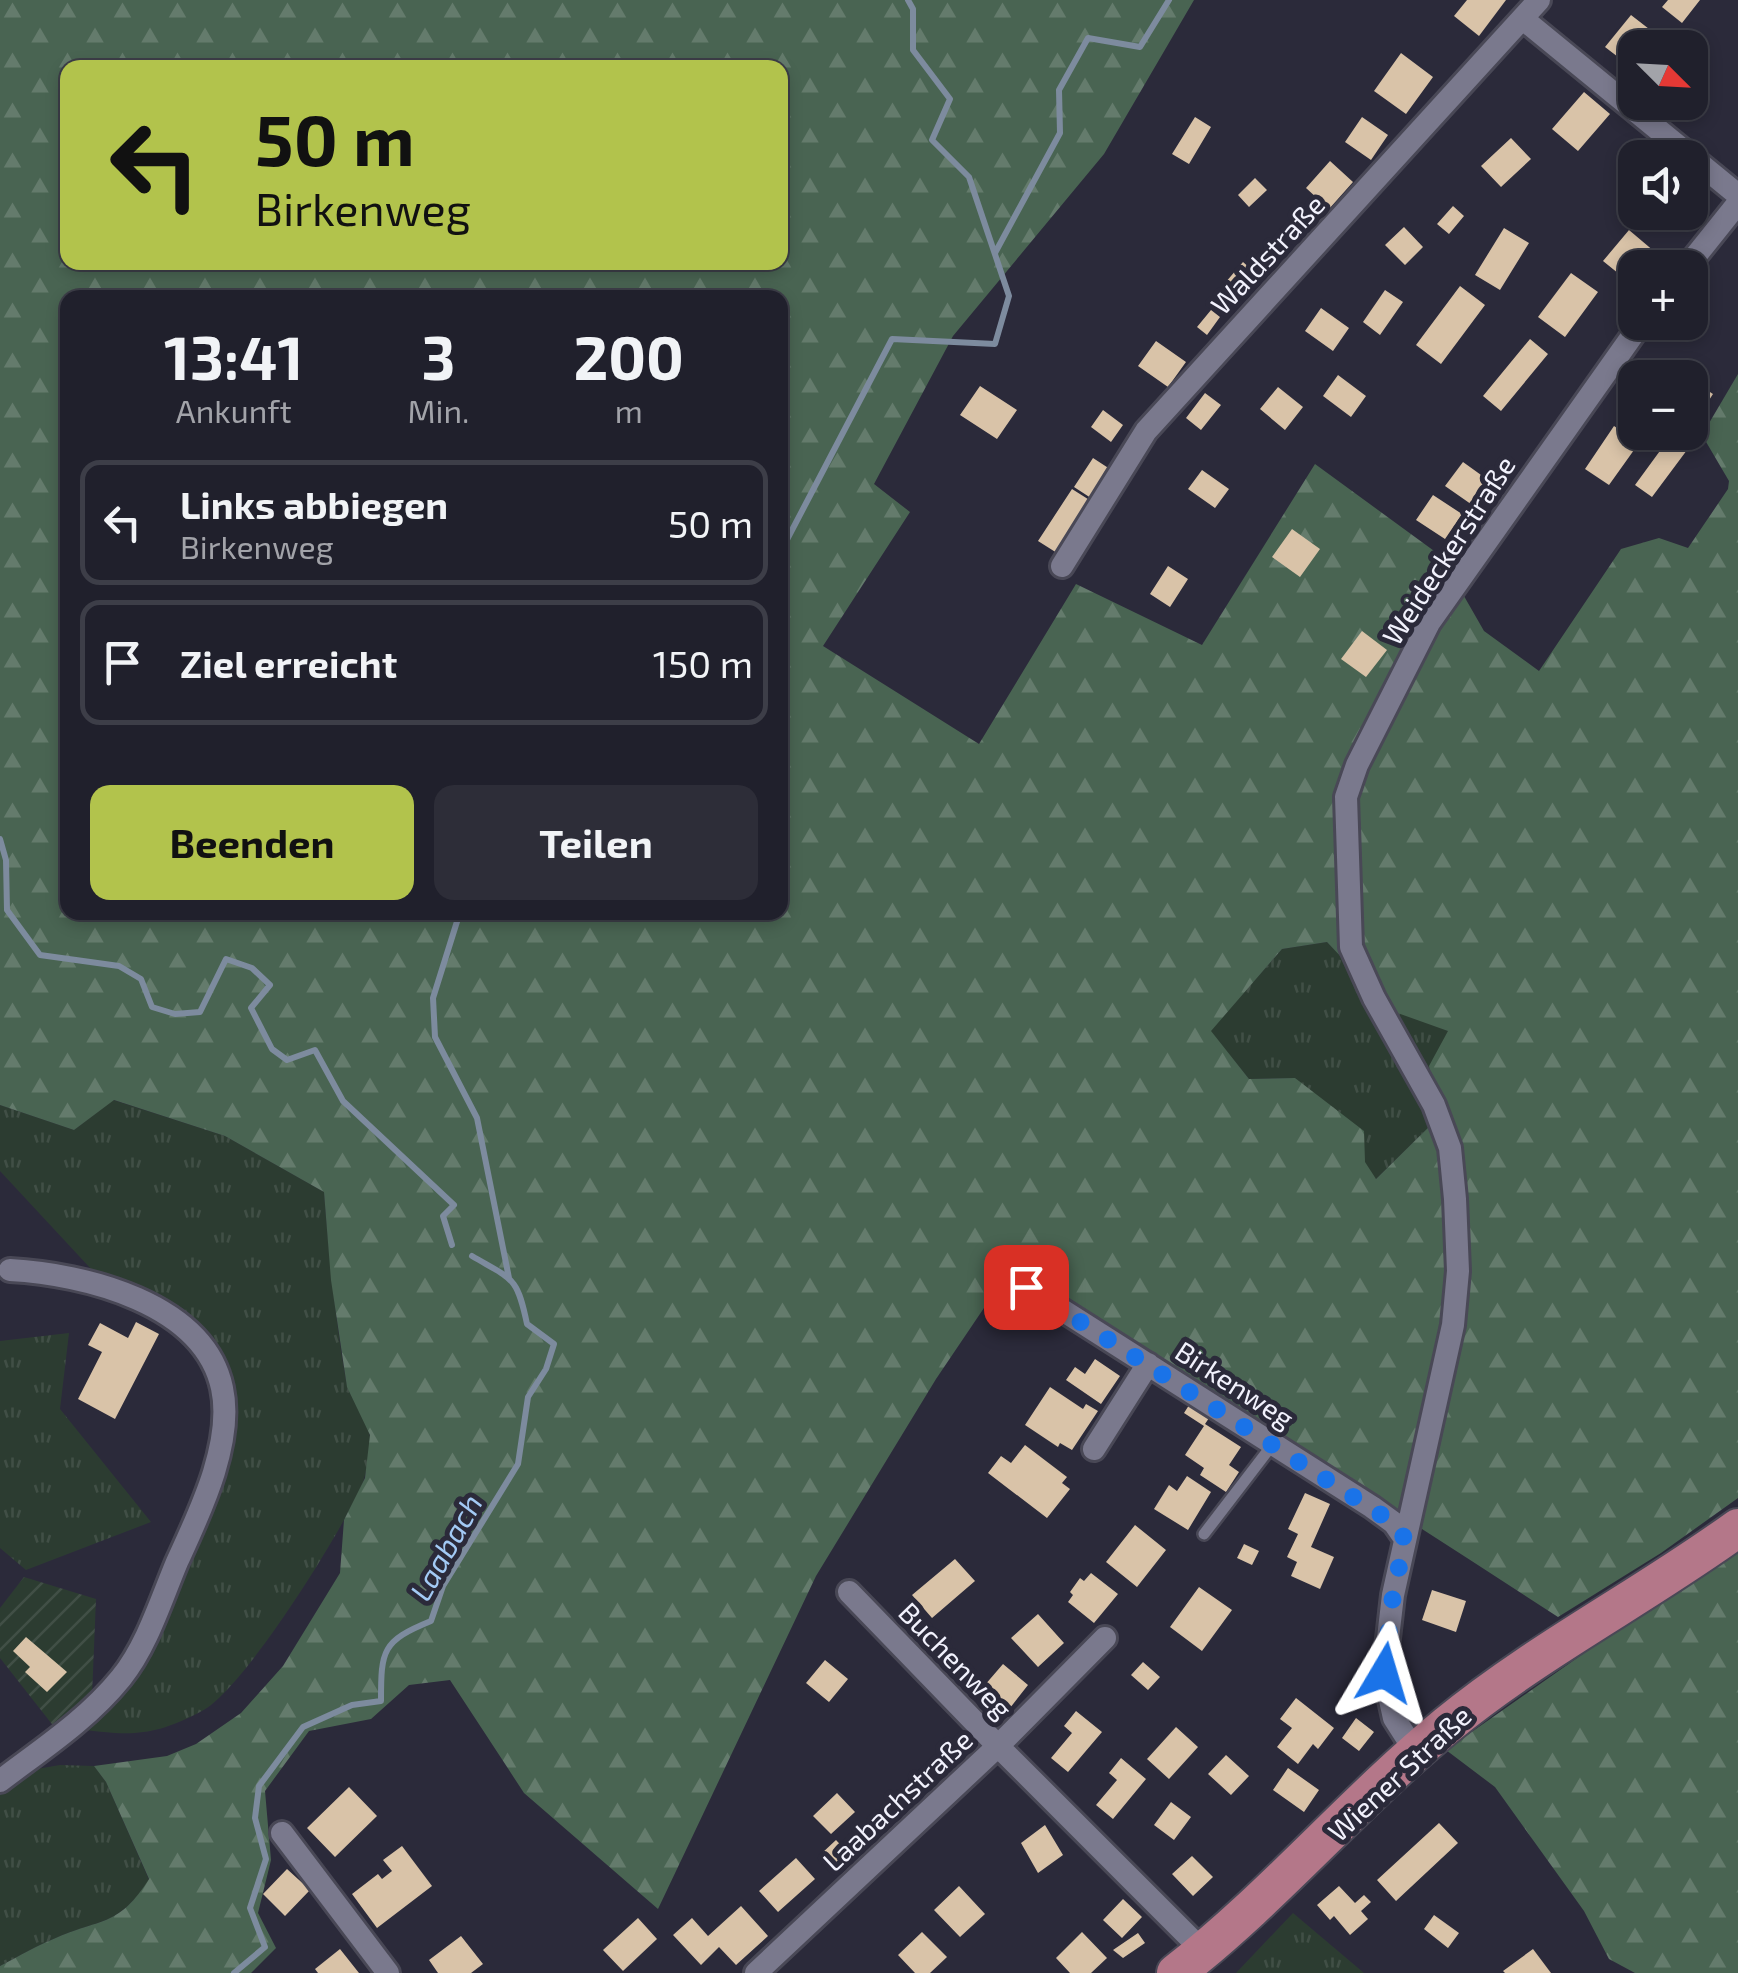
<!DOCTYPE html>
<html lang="de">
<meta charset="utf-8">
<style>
:root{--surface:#20202c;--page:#2d2d38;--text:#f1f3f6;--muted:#a2a3a9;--line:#3d3e48;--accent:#b2c34c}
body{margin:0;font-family:"Exo 2",sans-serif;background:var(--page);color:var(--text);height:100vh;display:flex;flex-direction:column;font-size:38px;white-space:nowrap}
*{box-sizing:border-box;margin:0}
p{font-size:32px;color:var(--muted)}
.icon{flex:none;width:55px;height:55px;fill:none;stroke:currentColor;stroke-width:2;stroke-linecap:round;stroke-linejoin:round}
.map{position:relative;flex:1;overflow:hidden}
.details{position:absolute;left:60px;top:290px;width:728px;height:630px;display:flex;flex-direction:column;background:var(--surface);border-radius:20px;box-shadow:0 5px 15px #0003,0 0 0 2px var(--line)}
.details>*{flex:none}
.banner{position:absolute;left:60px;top:60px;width:728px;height:210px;border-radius:20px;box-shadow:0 5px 15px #0003,0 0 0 2px var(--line);background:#b2c34c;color:#111;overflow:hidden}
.needle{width:65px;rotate:114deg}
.controls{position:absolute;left:1618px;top:30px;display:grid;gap:20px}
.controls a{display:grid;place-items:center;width:90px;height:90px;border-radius:20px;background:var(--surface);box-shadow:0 5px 15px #0003,0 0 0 2px var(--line);font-size:50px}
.pin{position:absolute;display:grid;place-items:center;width:85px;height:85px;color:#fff;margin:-42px;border-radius:20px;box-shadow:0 5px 15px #0006}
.me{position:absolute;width:110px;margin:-55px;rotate:7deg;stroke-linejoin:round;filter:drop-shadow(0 0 8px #0008)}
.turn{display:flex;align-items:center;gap:35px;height:210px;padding:0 30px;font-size:45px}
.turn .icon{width:130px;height:130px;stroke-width:2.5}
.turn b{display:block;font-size:70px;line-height:85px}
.eta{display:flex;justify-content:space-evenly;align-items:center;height:170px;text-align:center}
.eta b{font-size:60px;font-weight:700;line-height:70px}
.action{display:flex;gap:20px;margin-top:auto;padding:20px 30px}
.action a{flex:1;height:115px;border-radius:20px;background:var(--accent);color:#111;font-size:40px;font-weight:700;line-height:115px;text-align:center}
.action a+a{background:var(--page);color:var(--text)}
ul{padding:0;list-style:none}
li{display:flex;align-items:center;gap:30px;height:125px;margin:0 20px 15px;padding:0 10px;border:5px solid var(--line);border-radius:20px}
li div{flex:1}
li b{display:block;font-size:38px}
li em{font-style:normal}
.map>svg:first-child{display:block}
.grass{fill:url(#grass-tufts)}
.forest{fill:url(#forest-firs);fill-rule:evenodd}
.garden{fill:url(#garden-furrows)}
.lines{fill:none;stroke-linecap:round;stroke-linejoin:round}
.stream{stroke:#7d8b9e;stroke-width:6}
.building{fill:#d9c3a8}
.service-casing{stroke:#494856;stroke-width:16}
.minor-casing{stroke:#494856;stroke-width:28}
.primary-casing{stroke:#494856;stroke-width:42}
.service{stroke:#7a798d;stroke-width:11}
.minor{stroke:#7a798d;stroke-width:22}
.primary{stroke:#b47789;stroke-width:38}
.route{stroke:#1a73e8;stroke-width:18;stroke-dasharray:0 32.4}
.labels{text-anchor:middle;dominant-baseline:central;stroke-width:10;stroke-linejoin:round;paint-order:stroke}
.street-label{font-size:28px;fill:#f2f2fd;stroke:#2b2a3a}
.water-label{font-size:30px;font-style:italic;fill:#a3caf5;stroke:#2b2a3a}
</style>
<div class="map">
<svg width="1738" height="1973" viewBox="0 0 1738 1973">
<defs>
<pattern id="grass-tufts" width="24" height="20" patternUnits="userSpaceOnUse" patternTransform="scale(2.5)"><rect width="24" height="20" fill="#2c3c31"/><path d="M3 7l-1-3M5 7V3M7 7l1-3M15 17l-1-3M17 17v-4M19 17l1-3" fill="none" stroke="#414f46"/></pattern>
<pattern id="forest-firs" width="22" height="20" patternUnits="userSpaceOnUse" patternTransform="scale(2.5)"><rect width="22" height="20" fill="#496452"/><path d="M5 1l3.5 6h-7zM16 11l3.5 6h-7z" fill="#647b6c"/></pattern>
<pattern id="garden-furrows" width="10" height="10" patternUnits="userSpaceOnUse" patternTransform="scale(2.5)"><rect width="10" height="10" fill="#2c3c31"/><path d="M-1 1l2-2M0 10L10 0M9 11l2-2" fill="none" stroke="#414f46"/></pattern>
</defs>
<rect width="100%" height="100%" fill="#2b2a3a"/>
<path class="grass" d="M1327,942L1392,1010L1449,1031L1438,1118L1376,1179L1295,1078L1249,1079L1210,1031L1282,949Z
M113,1100L225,1136L324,1192C329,1256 335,1318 346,1381C350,1400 368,1418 370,1437C370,1450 367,1470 363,1482C344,1529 244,1689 202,1711C153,1737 131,1736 78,1729L108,1703L232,1409L229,1374L210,1345L136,1289L92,1270L0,1171V1105L74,1130Z
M69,1333L60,1409L151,1522L26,1570L0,1548V1341Z
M60,1765L94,1766L106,1782L149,1880C118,1926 103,1918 58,1937C38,1945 19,1956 0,1966V1793L31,1770Z
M1293,1913L1364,1973H1236Z"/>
<path class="forest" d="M0,0H1194L1104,154L953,336L874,484L910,512L823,646L979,744L1076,584L1202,645L1315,464L1441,556L1484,631L1539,671L1621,549L1659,538L1688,548L1728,489L1729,481L1702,435L1738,374V1498L1661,1553L1558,1617C1377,1499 1194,1384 1013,1265L936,1379L816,1576L658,1909L524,1793L450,1680L409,1685L371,1719L309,1731L265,1791L271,1860L258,1913L276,1948L251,1973H0V1966C19,1956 38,1945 58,1937C103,1918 119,1926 149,1879L106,1782L94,1766L167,1756L196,1744L241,1713L283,1666L340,1573L344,1520L365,1478L370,1435L347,1387L331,1280L324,1192L225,1136L114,1100L74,1130L0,1105ZM68,68H780V262H68ZM68,298H780V912H68ZM1327,942L1392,1011L1448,1031L1429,1066L1438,1118L1376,1179L1365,1162L1364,1131L1295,1078L1249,1079L1211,1031L1282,949Z
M1738,1545V1973H1635L1609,1959L1584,1911L1495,1787L1446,1750Z"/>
<path class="garden" d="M24,1577L96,1599L92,1696L55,1728L0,1658V1608Z"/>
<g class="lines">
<path class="stream" d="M995,253L1060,133L1059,90L1088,38L1140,47L1169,0
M780,553L892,339L995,344L1009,296L969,177L932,140L950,99L913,50V9L908,0
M0,839L6,860L7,910L40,955L119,966L141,979L152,1007L175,1014L200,1012L226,959L252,968L270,985L251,1008L272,1049L287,1060L315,1050L343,1101L454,1205L443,1216L452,1245
M460,912L433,998L435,1037L477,1118L509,1278
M234,1973L265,1947L250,1908L266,1859L255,1818L259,1786L303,1727L352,1705L381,1701C381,1650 382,1641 431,1621L443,1586L518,1464L528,1397L546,1369L554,1344L527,1324C517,1276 513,1280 472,1256"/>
</g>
<path class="building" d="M1467,0H1506L1479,36L1454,16Z
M1668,0H1700L1682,23L1662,7Z
M1631,15L1662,39L1656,48H1635V70L1605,47Z
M1401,53L1433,77L1406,114L1374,91Z
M1584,92L1610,114L1578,151L1552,129Z
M1195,117L1211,127L1189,164L1172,154Z
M1362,117L1388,135L1371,160L1345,142Z
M1511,138L1531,159L1501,187L1481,166Z
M1330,161L1353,182L1329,209L1306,188Z
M1255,178L1267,190L1249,207L1238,195Z
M1453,206L1464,216L1449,234L1437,224Z
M1404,227L1423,247L1405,265L1385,245Z
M1504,228L1529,243L1500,290L1475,275Z
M1629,230L1655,252L1642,268H1635V276L1629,282L1603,261Z
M1243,262L1261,278L1242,299L1225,283Z
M1571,273L1598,292L1565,337L1538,317Z
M1460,286L1485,305L1441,364L1416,345Z
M1385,290L1403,302L1380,335L1363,322Z
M1321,308L1349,328L1333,351L1305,331Z
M1211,310L1220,317L1207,335L1197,327Z
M1530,339L1548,354L1501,411L1483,396Z
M1156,341L1186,362L1168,387L1138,366Z
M1338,375L1366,396L1351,417L1323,396Z
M1690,379L1713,394L1698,417L1690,412Z
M980,386L1017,410L997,439L960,415Z
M1278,387L1303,407L1285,430L1260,409Z
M1205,393L1221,405L1201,430L1186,418Z
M1103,410L1123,425L1111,442L1091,427Z
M1614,426L1639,443L1609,485L1585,469Z
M1673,433L1690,446L1652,497L1635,485Z
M1093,458L1113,471L1094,500L1074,487Z
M1463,462L1495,485L1478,509L1445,486Z
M1202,470L1229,489L1215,508L1188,489Z
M1072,489L1091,501L1057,553L1038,541Z
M1433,495L1462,514L1445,539L1416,520Z
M1292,529L1320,549L1300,577L1272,557Z
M1168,566L1188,579L1170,607L1150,594Z
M1362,631L1387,650L1366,677L1341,659Z
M136,1322L159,1334L115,1419L78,1399L102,1352L88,1345L100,1323L128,1338Z
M1095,1359L1120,1376L1101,1404L1066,1380L1075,1367L1085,1374Z
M1050,1387L1083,1409L1086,1404L1098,1411L1072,1450L1060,1443L1058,1447L1025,1425Z
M1191,1402L1211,1415L1205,1424L1241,1447L1229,1465L1239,1472L1226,1492L1200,1475L1204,1468L1185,1455L1204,1426L1184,1413Z
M1025,1445L1067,1477L1062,1483L1070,1489L1047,1518L988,1473L1001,1456L1011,1463Z
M1187,1476L1211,1492L1188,1530L1154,1509L1169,1485L1177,1491Z
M1305,1493L1330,1504L1311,1547L1334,1557L1320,1589L1291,1576L1297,1562L1287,1557L1298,1534L1288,1529Z
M1135,1525L1166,1550L1137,1587L1106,1562Z
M1244,1544L1259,1551L1252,1565L1237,1558Z
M955,1559L975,1581L932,1618L912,1595Z
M1091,1573L1118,1594L1094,1623L1068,1602L1073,1595L1070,1592L1080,1578L1084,1581Z
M1199,1587L1232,1610L1202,1651L1170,1627Z
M1432,1590L1466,1601L1456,1632L1422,1620Z
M1038,1614L1064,1643L1038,1667L1011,1638Z
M26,1637L67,1672L47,1692L25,1672L30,1667L13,1651Z
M825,1660L848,1679L829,1702L806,1683Z
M1143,1662L1160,1677L1148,1690L1131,1675Z
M1003,1664L1028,1685L1010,1708L984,1686Z
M1296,1698L1334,1728L1318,1749L1313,1744L1298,1764L1277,1747L1292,1728L1280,1719Z
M1076,1711L1102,1732L1068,1772L1051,1758L1072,1733L1064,1726Z
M1356,1718L1374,1732L1359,1751L1342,1738Z
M1176,1727L1198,1747L1169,1779L1147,1759Z
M1226,1755L1249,1776L1231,1795L1208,1774Z
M1121,1758L1146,1779L1113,1819L1096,1805L1117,1780L1109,1773Z
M1288,1768L1319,1790L1304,1812L1273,1790Z
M349,1787L377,1816L335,1857L307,1828Z
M837,1793L855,1812L831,1834L813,1816Z
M1171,1802L1191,1817L1174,1840L1154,1825Z
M1439,1823L1458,1843L1396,1901L1377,1880Z
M1045,1825L1063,1855L1038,1873L1021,1843Z
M836,1840L850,1855L836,1869L821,1854Z
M402,1846L432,1886L377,1928L352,1894L378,1874L382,1879L392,1871L383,1860Z
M1192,1856L1213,1877L1193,1896L1172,1874Z
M796,1858L815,1879L778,1912L759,1891Z
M287,1869L310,1890L285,1916L263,1894Z
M959,1886L985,1914L960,1937L934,1910Z
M1339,1886L1355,1903L1364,1895L1371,1902L1361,1911L1368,1919L1350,1935L1334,1916L1330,1920L1317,1905Z
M1123,1899L1142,1917L1122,1938L1103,1920Z
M741,1906L768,1936L736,1965L719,1947L701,1965L673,1935L692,1918L708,1936Z
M1434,1915L1459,1933L1448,1948L1424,1929Z
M638,1918L657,1939L623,1971L603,1950Z
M922,1932L947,1957L930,1973H915L898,1955Z
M1082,1932L1107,1958L1091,1973H1070L1056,1958Z
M1138,1933L1145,1943L1123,1958L1113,1950Z
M461,1936L483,1964L471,1973H438L429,1960Z
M340,1949L359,1973H318L315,1969Z
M1533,1949L1551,1973H1505L1503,1971Z"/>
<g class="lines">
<g class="service-casing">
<path id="service" d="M1204,1534L1273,1444"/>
</g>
<g class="minor-casing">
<path id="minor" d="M1523,19L1738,195
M1686,268L1738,203
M1062,566L1146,431L1539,0
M1026,1287L1372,1507L1394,1523L1405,1539
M1094,1449L1148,1364
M849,1592L998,1746L1105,1638
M1415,1751L1394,1718L1384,1673L1393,1595L1453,1325L1458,1271L1455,1199L1450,1148L1434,1105L1374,998L1351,947L1346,797L1357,765L1429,623L1642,322
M0,1781C42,1749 87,1720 121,1678C147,1646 161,1600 177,1562C199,1514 234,1443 222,1388C204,1303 84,1274 10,1270
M282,1833L388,1973
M756,1973L998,1746L1204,1952"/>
</g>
<g class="primary-casing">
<path id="primary" d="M1176,1973C1273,1898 1352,1803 1447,1725C1537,1651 1643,1597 1738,1528"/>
</g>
<use href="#service" class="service"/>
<use href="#minor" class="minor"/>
<use href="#primary" class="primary"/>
</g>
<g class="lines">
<path class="route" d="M1026,1287L1394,1523L1405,1539L1393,1595L1384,1673"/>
</g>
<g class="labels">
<g class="street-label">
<text transform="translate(1267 254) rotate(-47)">Waldstraße</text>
<text transform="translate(1448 550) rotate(-57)">Weideckerstraße</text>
<text transform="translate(1235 1384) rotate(33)">Birkenweg</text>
<text transform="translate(956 1660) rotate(46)">Buchenweg</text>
<text transform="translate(1399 1773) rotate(-43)">Wiener Straße</text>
<text transform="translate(897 1800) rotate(-43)">Laabachstraße</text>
</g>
<g class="water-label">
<text transform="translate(445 1547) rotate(-61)">Laabach</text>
</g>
</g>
</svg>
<div class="controls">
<a><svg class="needle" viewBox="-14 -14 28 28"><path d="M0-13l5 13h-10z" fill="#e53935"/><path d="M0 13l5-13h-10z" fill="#a2a3a9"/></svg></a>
<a><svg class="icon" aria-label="sound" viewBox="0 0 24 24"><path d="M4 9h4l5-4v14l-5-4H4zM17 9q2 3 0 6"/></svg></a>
<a>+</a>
<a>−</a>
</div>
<div class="pin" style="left:1026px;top:1287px;background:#d93025"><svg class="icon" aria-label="arrive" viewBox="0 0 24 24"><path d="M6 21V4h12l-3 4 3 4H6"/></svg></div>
<svg class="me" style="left:1384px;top:1673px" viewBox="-20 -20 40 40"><path d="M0-17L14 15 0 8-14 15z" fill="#1a73e8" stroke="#fff" stroke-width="4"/></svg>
<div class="banner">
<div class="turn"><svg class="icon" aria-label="left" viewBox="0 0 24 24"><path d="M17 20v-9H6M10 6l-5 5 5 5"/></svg><div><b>50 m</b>Birkenweg</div></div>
</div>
<section class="details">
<div class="eta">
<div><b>13:41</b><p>Ankunft</p></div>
<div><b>3</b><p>Min.</p></div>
<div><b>200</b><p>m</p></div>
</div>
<ul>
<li><svg class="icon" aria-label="left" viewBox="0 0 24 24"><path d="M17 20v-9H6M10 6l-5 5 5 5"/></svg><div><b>Links abbiegen</b><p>Birkenweg</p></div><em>50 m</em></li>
<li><svg class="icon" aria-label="arrive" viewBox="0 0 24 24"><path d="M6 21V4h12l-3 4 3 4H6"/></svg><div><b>Ziel erreicht</b></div><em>150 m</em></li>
</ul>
<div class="action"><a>Beenden</a><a>Teilen</a></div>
</section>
</div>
